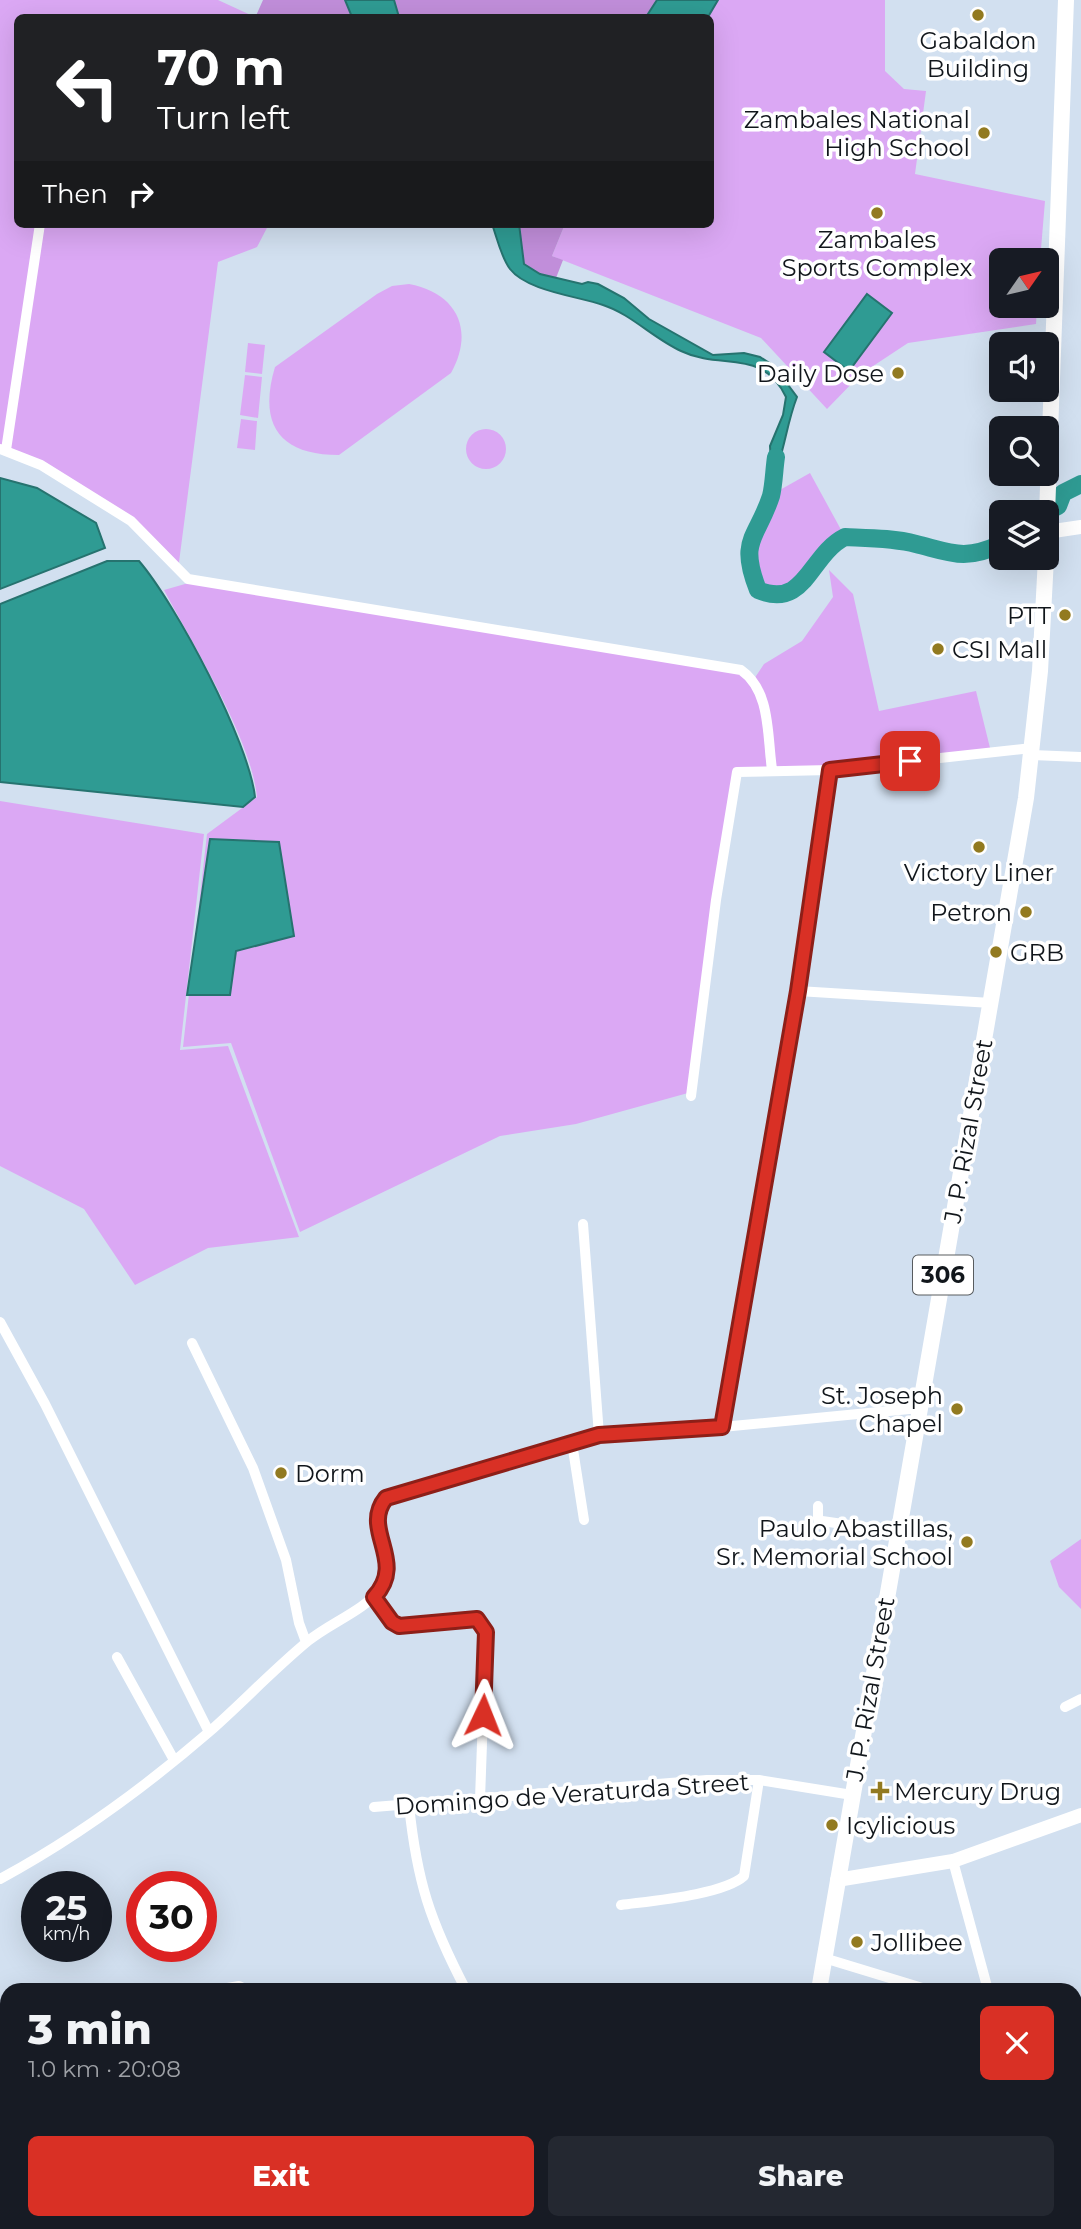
<!DOCTYPE html>
<meta charset="utf-8">
<style>
:root{--surface:#171b24;--page:#242831;--text:#f1f3f6;--muted:#9ea1a6;--accent:#d93025}
body{margin:0;font-family:Montserrat,sans-serif;background:var(--page);color:var(--text);height:100vh;display:flex;flex-direction:column;font-size:26px;white-space:nowrap}
*{box-sizing:border-box;margin:0}
p{font-size:23px;color:var(--muted)}
.icon{flex:none;width:38px;height:38px;fill:none;stroke:currentColor;stroke-width:2;stroke-linecap:round;stroke-linejoin:round}
.map{position:relative;flex:1;overflow:hidden}
.drawer{position:absolute;left:0px;top:1983px;width:1082px;height:247px;display:flex;flex-direction:column;background:var(--surface);border-radius:21px 21px 0 0;box-shadow:0 7px 28px #0002}
.drawer>*{flex:none}
.guide{position:absolute;left:14px;top:14px;width:700px;height:214px;border-radius:10px;box-shadow:0 7px 28px #0002;background:#202124;color:#fff;overflow:hidden}
.needle{width:46px;rotate:56deg}
.tools{position:absolute;left:989px;top:248px;display:grid;gap:14px}
.tools a{display:grid;place-items:center;width:70px;height:70px;border-radius:10px;background:var(--surface);box-shadow:0 7px 28px #0002;font-size:35px}
.speed{position:absolute;left:21px;top:1871px;display:flex;gap:14px;font-size:35px;font-weight:700;text-align:center}
.speed>*{display:grid;place-content:center;width:91px;height:91px;border-radius:50%;background:var(--surface);box-shadow:0 7px 28px #0002;line-height:1}
.speed small{font-size:18px;font-weight:400}
.speed .limit{border:10px solid #d22;background:#fff;color:#111}
.pin{position:absolute;display:grid;place-items:center;width:60px;height:60px;color:#fff;margin:-30px;border-radius:14px;box-shadow:0 4px 10px #0006}
.me{position:absolute;width:77px;margin:-38px;rotate:2deg;stroke-linejoin:round;filter:drop-shadow(0 0 5px #0008)}
.turn{display:flex;align-items:center;gap:24px;height:147px;padding:0 28px;font-size:32px}
.turn .icon{width:91px;height:91px;stroke-width:2.5}
.turn b{display:block;font-size:49px;line-height:60px}
.then{display:flex;align-items:center;height:66px;padding:0 28px;background:#0003;gap:14px;font-size:26px}
.round{display:grid;place-items:center;flex:none;width:74px;height:74px;border-radius:10px;background:var(--page)}
.head{display:flex;align-items:center;justify-content:space-between;height:119px;padding:0 28px}
h1{font-size:42px;font-weight:800;line-height:52px}
.primary-button{display:flex;gap:14px;margin-top:auto;padding:14px 28px}
.primary-button a{flex:1;height:80px;border-radius:10px;background:var(--accent);color:#fff;font-size:28px;font-weight:800;line-height:80px;text-align:center}
.primary-button a+a{background:var(--page);color:var(--text)}
.map>svg:first-child{display:block}
.green{fill:#dba8f4}
.forest{fill:#c18eda}
.water{fill:#2f9b93;stroke:#26736f;stroke-width:2}
.lines{fill:none;stroke-linecap:round;stroke-linejoin:round}
.river{stroke:#2f9b93;stroke-width:18}
.street{stroke:#fff;stroke-width:10}
.secondary{stroke:#fff;stroke-width:14}
.primary{stroke:#fff;stroke-width:16}
.route-casing{stroke:#8d1f18;stroke-width:18}
.route{stroke:#d93025;stroke-width:12}
.poi-dot{fill:#927a20;stroke:#fff;stroke-width:2.5}
.labels{text-anchor:middle;dominant-baseline:central;stroke-width:7;stroke-linejoin:round;paint-order:stroke}
.shield{fill:#fff;stroke:#585c5f;stroke-width:2}
.shield-label{font-size:23px;font-weight:bold;fill:#11161b}
.poi-label{font-size:24px;fill:#11161b;stroke:#fff;text-anchor:end}
.street-label{font-size:24px;fill:#11161b;stroke:#fff}
</style>
<div class="map">
<svg width="1081" height="2229" viewBox="0 0 1081 2229">
<rect width="100%" height="100%" fill="#d2e0f0"/>
<path class="green" d="M0,0H218L255,17L18,18V224H269L257,247L218,262L178,570L130,521L41,465L0,449Z
M718,0H885V71L904,89L926,91L915,174L1045,201L1040,261H1001V306H1037L1036,324L908,343L861,374L827,409L761,338L552,256L565,224H710V18L708,17Z
M409,284C457,293 475,330 451,373L339,455C279,455 258,424 275,367L377,294L392,286Z
M248,343L265,345L262,374L245,372Z
M245,375L262,377L258,418L240,415Z
M241,419L257,421L255,450L237,448Z
M466 449a20 20 0 1 1 40 0a20 20 0 1 1-40 0Z
M810,473L845,537C809,555 806,610 758,590L752,574L750,538L771,495Z
M829,570L853,594L879,711L976,691L991,752L830,770L772,769L754,679L764,664L802,641L833,597Z
M192,582L737,672C767,693 763,736 767,770L733,773L688,1093L576,1124L500,1136L300,1232L231,1043L183,1047L207,834L257,797C251,738 193,645 164,590Z
M0,801L204,834L180,1050L228,1046L299,1237L208,1248L135,1285L84,1209L0,1166Z
M1081,1539V1609L1059,1587L1050,1561Z
M108,2222L201,2223L205,2229H101Z
M327,2223V2222L399,2223L386,2229H312Z
M553,2223H657L664,2229H566Z"/>
<path class="forest" d="M263,0H345L352,17L255,18Z
M394,0H657L646,18L399,17Z
M519,224H565L552,256L563,260L556,278L540,274L524,264Z"/>
<path class="water" d="M345,0H394L399,17H352Z
M657,0H718L708,17H646Z
M492,224H519L524,264L540,274L582,284L588,282L598,284L624,298L649,319L713,355L744,353L760,357L774,366L797,397C786,425 784,455 772,481L770,446L783,415L786,397C762,347 722,371 681,351C654,339 631,314 603,305C577,296 527,291 510,269C501,257 497,238 492,224Z
M867,294L892,313L849,371L824,352Z
M0,478L37,488L96,523L105,548L0,589Z
M107,561H139C176,604 249,742 255,797L243,807L0,782V604Z
M210,839L279,842L294,936L236,951L230,995H187Z
M7,2132V2209L0,2214V2137Z
M7,2220L82,2223L86,2229H0Z"/>
<g class="lines">
<path class="river" d="M776,457C774,470 774,484 771,496C757,539 738,539 758,590C806,610 809,555 845,537C868,538 894,538 916,544C952,553 965,561 1001,544
M1044,513L1058,506L1063,493L1081,484"/>
<path class="street" d="M0,449L41,465L131,521L188,579L741,670C771,691 767,735 772,769
M6,450L40,224
M1032,755L1081,757
M830,770L798,991L722,1427L920,1408
M798,991L991,1003
M691,1096L716,900L737,772L830,770L1032,748
M583,1224L599,1435
M0,1322L45,1404L209,1732
M192,1343L253,1468L286,1560L299,1623L306,1642
M572,1443L584,1520
M818,1506V1519L822,1521L898,1532
M374,1596L392,1622L399,1626L477,1619L486,1632L480,1799
M117,1657L174,1760
M1065,1707L1081,1699
M409,1805C417,1882 430,1921 466,1990
M374,1807L707,1780H759L852,1795
M953,1861L988,1990
M0,1879C76,1838 144,1788 209,1732C243,1702 273,1670 308,1641C330,1623 363,1611 381,1589C404,1561 364,1526 386,1498L599,1435L722,1427
M621,1905C650,1901 723,1895 744,1876L759,1780
M824,1958L929,1990
M216,1990L239,1986L247,1990
M1074,2017L1081,2013
M719,2222L730,2229
M891,2222L903,2229"/>
<path class="secondary" d="M1047,532L1081,527
M837,1880L953,1861L1081,1815"/>
<path class="primary" d="M1046,541L1066,0
M819,1990L1026,798L1040,671L1046,558
M784,2229L785,2222"/>
</g>
<g class="lines">
<g class="route-casing">
<path id="route" d="M483,1715L486,1632L477,1619L399,1626L392,1622L374,1597C408,1561 360,1530 386,1498L599,1435L722,1427L798,991L830,770L910,761"/>
</g>
<use href="#route" class="route"/>
</g>
<g class="poi-dot">
<circle cx="978" cy="15" r="7"/>
<circle cx="984" cy="133" r="7"/>
<circle cx="877" cy="213" r="7"/>
<circle cx="898" cy="373" r="7"/>
<circle cx="1065" cy="615" r="7"/>
<circle cx="938" cy="649" r="7"/>
<circle cx="979" cy="847" r="7"/>
<circle cx="1026" cy="912" r="7"/>
<circle cx="996" cy="952" r="7"/>
<circle cx="957" cy="1409" r="7"/>
<circle cx="281" cy="1473" r="7"/>
<circle cx="967" cy="1542" r="7"/>
<path d="M876.5 1780.5h7v7h7v7h-7v7h-7v-7h-7v-7h7z"/>
<circle cx="832" cy="1825" r="7"/>
<circle cx="857" cy="1942" r="7"/>
</g>
<g class="labels">
<rect class="shield" x="913" y="1255.5" width="60" height="39" rx="5"/>
<g class="shield-label">
<text x="943" y="1275">306</text>
</g>
<g class="poi-label">
<text x="978" y="40" text-anchor="middle">Gabaldon<tspan x="978" dy="28">Building</tspan></text>
<text x="970" y="119">Zambales National<tspan x="970" dy="28">High School</tspan></text>
<text x="877" y="239" text-anchor="middle">Zambales<tspan x="877" dy="28">Sports Complex</tspan></text>
<text x="884" y="373">Daily Dose</text>
<text x="1051" y="615">PTT</text>
<text x="952" y="649" text-anchor="start">CSI Mall</text>
<text x="979" y="872" text-anchor="middle">Victory Liner</text>
<text x="1012" y="912">Petron</text>
<text x="1010" y="952" text-anchor="start">GRB</text>
<text x="943" y="1395">St. Joseph<tspan x="943" dy="28">Chapel</tspan></text>
<text x="295" y="1473" text-anchor="start">Dorm</text>
<text x="953" y="1528">Paulo Abastillas,<tspan x="953" dy="28">Sr. Memorial School</tspan></text>
<text x="894" y="1791" text-anchor="start">Mercury Drug</text>
<text x="846" y="1825" text-anchor="start">Icylicious</text>
<text x="871" y="1942" text-anchor="start">Jollibee</text>
</g>
<g class="street-label">
<text transform="translate(968 1131) rotate(-80)">J. P. Rizal Street</text>
<text transform="translate(870 1689) rotate(-80)">J. P. Rizal Street</text>
<text transform="translate(572 1794) rotate(-4)">Domingo de Veraturda Street</text>
</g>
</g>
</svg>
<div class="tools">
<a><svg class="needle" viewBox="-14 -14 28 28"><path d="M0-13l5 13h-10z" fill="#e53935"/><path d="M0 13l5-13h-10z" fill="#9ea1a6"/></svg></a>
<a><svg class="icon" aria-label="sound" viewBox="0 0 24 24"><path d="M4 9h4l5-4v14l-5-4H4zM17 9q2 3 0 6"/></svg></a>
<a><svg class="icon" aria-label="search" viewBox="0 0 24 24"><circle cx="10" cy="10" r="6"/><path d="M15 15l6 6"/></svg></a>
<a><svg class="icon" aria-label="layers" viewBox="0 0 24 24"><path d="M12 4l9 5-9 5-9-5zM3 14l9 5 9-5"/></svg></a>
</div>
<div class="speed"><div>25<small>km/h</small></div><div class="limit">30</div></div>
<div class="pin" style="left:910px;top:761px;background:#d93025"><svg class="icon" aria-label="arrive" viewBox="0 0 24 24"><path d="M6 21V4h12l-3 4 3 4H6"/></svg></div>
<svg class="me" style="left:483px;top:1715px" viewBox="-20 -20 40 40"><path d="M0-17L14 15 0 8-14 15z" fill="#d93025" stroke="#fff" stroke-width="4"/></svg>
<div class="guide">
<div class="turn"><svg class="icon" aria-label="left" viewBox="0 0 24 24"><path d="M17 20v-9H6M10 6l-5 5 5 5"/></svg><div><b>70 m</b>Turn left</div></div>
<div class="then">Then<svg class="icon" aria-label="right" viewBox="0 0 24 24"><path d="M7 20v-9h11M14 6l5 5-5 5"/></svg></div>
</div>
<section class="drawer">
<div class="head"><div><h1>3 min</h1><p>1.0 km · 20:08</p></div><a class="round" style="background:#d93025;color:#fff"><svg class="icon" aria-label="close" viewBox="0 0 24 24"><path d="M6 6l12 12M18 6L6 18"/></svg></a></div>
<div class="primary-button"><a>Exit</a><a>Share</a></div>
</section>
</div>
